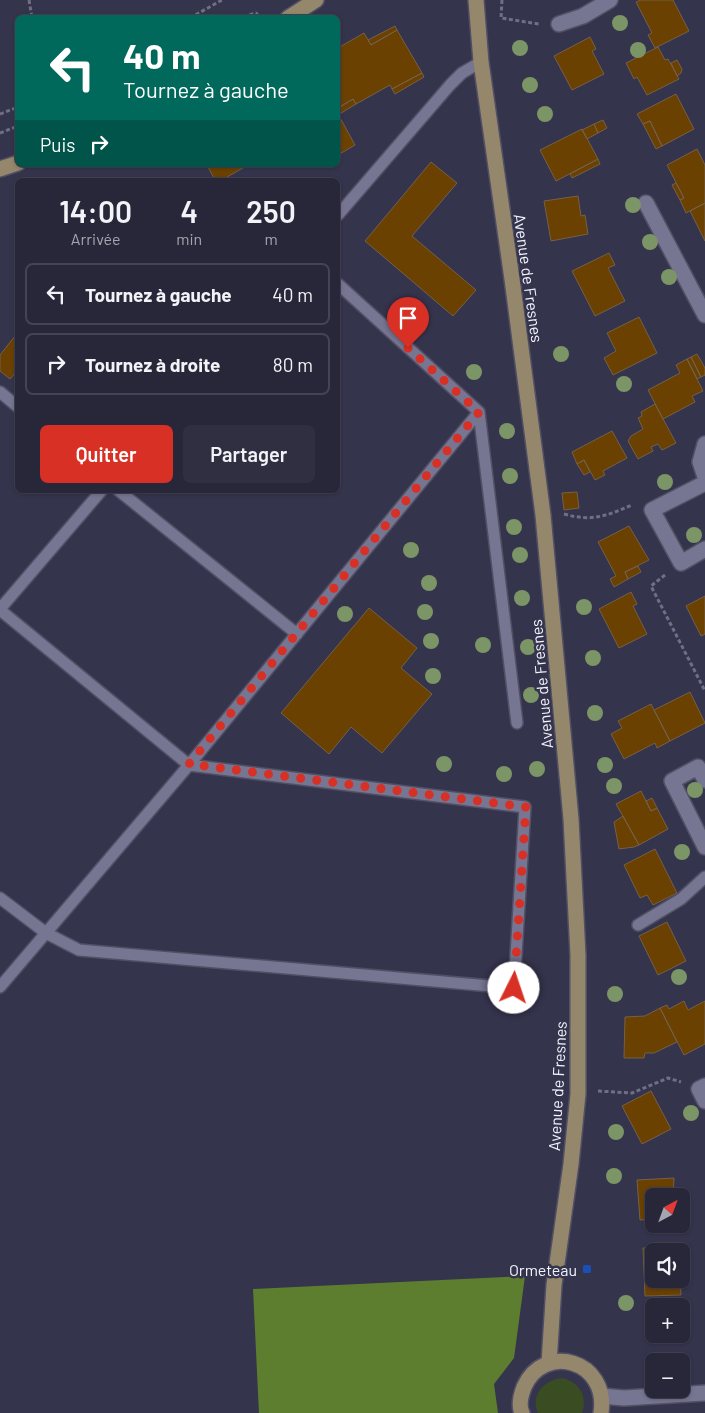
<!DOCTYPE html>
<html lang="fr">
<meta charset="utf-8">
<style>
:root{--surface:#28273a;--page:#302f42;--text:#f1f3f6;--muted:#a5a5af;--line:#444454;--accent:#d93025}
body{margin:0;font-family:Barlow,sans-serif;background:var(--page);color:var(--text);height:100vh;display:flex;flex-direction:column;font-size:19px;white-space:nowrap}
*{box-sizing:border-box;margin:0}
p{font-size:16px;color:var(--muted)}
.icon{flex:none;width:28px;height:28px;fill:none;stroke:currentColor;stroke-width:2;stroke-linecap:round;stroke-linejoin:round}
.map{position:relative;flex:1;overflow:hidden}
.details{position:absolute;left:15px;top:178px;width:325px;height:315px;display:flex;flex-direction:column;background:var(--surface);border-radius:8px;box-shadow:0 1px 4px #0004,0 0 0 1px var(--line)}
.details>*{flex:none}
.top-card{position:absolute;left:15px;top:15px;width:325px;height:152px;border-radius:8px;box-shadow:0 1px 4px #0004,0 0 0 1px var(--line);background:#00695c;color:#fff;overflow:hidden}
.needle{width:32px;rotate:41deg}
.controls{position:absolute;left:645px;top:1188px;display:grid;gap:10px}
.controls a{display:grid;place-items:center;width:45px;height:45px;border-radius:8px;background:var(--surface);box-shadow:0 1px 4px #0004,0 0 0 1px var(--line);font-size:25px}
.pin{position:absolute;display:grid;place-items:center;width:42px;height:42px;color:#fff;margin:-51px -21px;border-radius:50% 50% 50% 0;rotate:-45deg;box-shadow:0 0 5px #0007}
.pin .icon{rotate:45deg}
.me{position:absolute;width:55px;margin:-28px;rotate:4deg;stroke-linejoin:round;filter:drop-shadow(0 0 4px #0008)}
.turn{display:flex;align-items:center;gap:18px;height:105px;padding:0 25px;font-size:22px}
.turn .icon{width:65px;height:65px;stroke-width:2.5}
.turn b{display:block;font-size:35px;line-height:42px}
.then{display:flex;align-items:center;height:48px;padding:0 25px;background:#0003;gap:10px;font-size:19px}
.eta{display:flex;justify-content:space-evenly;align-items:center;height:85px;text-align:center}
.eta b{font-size:30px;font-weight:600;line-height:35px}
.button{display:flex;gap:10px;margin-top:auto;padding:10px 25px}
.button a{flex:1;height:58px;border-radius:8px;background:var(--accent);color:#fff;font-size:20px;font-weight:600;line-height:58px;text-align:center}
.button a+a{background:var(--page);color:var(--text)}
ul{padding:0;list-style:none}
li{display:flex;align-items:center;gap:15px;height:62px;margin:0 10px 8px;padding:0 15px;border:2px solid var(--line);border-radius:8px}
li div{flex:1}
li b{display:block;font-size:19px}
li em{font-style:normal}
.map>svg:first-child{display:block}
.green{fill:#3a4d22}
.forest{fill:#5e7e2f}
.building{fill:#6a4100;stroke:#756049}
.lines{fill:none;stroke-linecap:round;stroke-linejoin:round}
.lane-casing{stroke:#504f63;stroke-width:14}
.street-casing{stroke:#504f63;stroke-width:18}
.secondary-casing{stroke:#504f63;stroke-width:18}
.path{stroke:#706f84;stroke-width:3;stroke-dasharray:4 2.5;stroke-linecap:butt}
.lane{stroke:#767592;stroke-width:11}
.street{stroke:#767592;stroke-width:15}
.secondary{stroke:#95876c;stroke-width:15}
.tree{fill:#7c9566}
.route{stroke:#d93025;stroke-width:9;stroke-dasharray:0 16.2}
.transit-dot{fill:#1a4fb4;stroke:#35344d;stroke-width:2}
.labels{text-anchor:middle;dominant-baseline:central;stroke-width:5;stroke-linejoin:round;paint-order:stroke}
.street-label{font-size:16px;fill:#f3f3fd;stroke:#35344d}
.poi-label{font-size:16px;fill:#f3f3fd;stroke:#35344d;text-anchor:end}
</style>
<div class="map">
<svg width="705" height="1413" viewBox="0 0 705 1413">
<rect width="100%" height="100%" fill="#35344d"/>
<path class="green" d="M562,1378C579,1382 588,1396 582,1413H538C530,1395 544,1380 562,1378Z"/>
<path class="forest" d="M525,1276L514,1358L494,1384L498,1413H259L253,1289Z"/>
<path class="building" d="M641,0H673L689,31L655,48L648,35L652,33L636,2Z
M395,26L397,30L371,45L368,40Z
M397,30L422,73L392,89L390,85L356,104L353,99L338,108V48L364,33L371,45Z
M590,37L596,49L592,51L604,74L572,90L554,56Z
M658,47L665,60L668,59L679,79L647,95L637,77L634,79L626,63Z
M677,60L682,69L681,73L677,76L671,63Z
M422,73L424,77L395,94L392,89Z
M676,94L694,129L662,146L650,121L643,124L637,114Z
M353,99L356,104L338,115V108Z
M338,114L355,145L338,155Z
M603,120L607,128L598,133L594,124Z
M650,121L662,146L656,149L643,124Z
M594,124L598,133L587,139L582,130Z
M582,129L598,159L556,181L540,150Z
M697,149L705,165V203L686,213L680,200L684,198L667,165Z
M598,159L600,164L572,178L570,174Z
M431,162L457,183L412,236L476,290L453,316L365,241Z
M207,165H248L222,180H215Z
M676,183L684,198L680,200L672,185Z
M578,196L581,216L585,215L588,234L551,241L544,201Z
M705,203V241L690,211Z
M609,253L615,265L608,268L625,301L595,316L572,271Z
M639,317L657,353L613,375L604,358L616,351L607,333Z
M15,336L18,338V370L10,379L0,371V355Z
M697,354L705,368V375L701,377L691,357Z
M691,357L701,377L697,379L687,359Z
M687,359L703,391L692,396L695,402L663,419L648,390L680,373L676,365Z
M655,404L676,443L662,450L658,444L651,447L653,451L638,459L628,441L631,436L643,429L638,418L642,416L641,412Z
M612,431L627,458L603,471L605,475L595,480L584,460L577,464L572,452Z
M584,460L590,472L584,475L577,464Z
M577,492L579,508L564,510L562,493Z
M629,526L649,560L625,572L628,579L614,587L610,579L616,576L598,542Z
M638,566L641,572L628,579L625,572Z
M631,592L637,604L633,606L647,634L619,648L599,609Z
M705,596V634L701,636L686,606Z
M369,608L417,648L401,668L432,694L382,753L351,727L329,754L281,713Z
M690,692L705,723L670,741L654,710Z
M651,704L670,741L657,748L655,743L624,759L611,734L622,728L618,721Z
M641,791L651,811L657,808L668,829L639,845L616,804Z
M652,798L657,808L651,811L646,801Z
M623,816L639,845L634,847L619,849L614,822Z
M655,849L677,893L653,905L647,895L640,898L624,865Z
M667,922L686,961L658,975L639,936Z
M684,1001L688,1010L705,1001V1044L684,1055L660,1008L667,1005L669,1009Z
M660,1008L677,1042L654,1053H645L644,1058H624L625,1017L645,1016Z
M651,1091L671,1129L642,1144L622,1106Z
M674,1178L673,1196H654V1219L640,1220L637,1180Z
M678,1247L679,1251H654V1279H680L681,1295L645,1296L643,1248Z"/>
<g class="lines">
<g class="lane-casing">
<path id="lane" d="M338,215L450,85L462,73L481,62
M0,392L18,407
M479,412L517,723
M118,490L297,634
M0,609L102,490
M0,610L189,765L525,807L514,988L79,950L46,933L0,898
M638,925L681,899L705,877
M0,987L189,765L479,412L338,284"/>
</g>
<g class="street-casing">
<path id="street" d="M559,24L583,16L610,0
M646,203L705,315
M705,444L700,462L705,477
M705,483L652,510L681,563L705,549
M705,780L698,767L672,781L705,847
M705,1086L699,1089L705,1101
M602,1396L624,1398L705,1393"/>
</g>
<g class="secondary-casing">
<path id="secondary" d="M476,0L481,62L512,279L543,515L571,819L578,955V1094L571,1164L554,1285L549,1363
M288,18L316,0
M0,169L18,163
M522,1413C518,1405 521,1395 524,1387C544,1342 609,1360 601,1413"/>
</g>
<path class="path" d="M29,0L32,18
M502,0L501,18L539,24
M190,18L222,0
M237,18L256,13L261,18
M0,114L18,107
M0,133L18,126
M564,514C592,522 606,516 632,505
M665,575L651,586L705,691
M598,1091L632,1093L668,1078L681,1082"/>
<use href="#lane" class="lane"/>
<use href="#street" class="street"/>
<use href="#secondary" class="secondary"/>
</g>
<g class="tree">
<circle cx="620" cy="23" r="8"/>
<circle cx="520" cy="48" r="8"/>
<circle cx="638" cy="50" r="8"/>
<circle cx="530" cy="85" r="8"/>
<circle cx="545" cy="114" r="8"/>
<circle cx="633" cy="205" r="8"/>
<circle cx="650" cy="242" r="8"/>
<circle cx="669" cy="277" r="8"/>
<circle cx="561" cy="354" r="8"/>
<circle cx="474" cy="372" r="8"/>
<circle cx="624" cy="384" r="8"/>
<circle cx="507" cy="431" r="8"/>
<circle cx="510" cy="476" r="8"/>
<circle cx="665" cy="482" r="8"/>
<circle cx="514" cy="527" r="8"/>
<circle cx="694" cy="535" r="8"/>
<circle cx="411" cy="550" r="8"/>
<circle cx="520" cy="555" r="8"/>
<circle cx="429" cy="583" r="8"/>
<circle cx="522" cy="598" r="8"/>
<circle cx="584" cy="607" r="8"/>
<circle cx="425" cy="612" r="8"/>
<circle cx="345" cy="614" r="8"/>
<circle cx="431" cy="641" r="8"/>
<circle cx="483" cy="645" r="8"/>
<circle cx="528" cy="647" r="8"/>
<circle cx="593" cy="658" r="8"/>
<circle cx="433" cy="676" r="8"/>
<circle cx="531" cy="695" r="8"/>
<circle cx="595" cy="713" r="8"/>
<circle cx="444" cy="764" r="8"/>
<circle cx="605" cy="765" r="8"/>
<circle cx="537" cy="769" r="8"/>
<circle cx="504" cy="774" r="8"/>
<circle cx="614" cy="786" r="8"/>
<circle cx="695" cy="790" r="8"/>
<circle cx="682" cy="852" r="8"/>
<circle cx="679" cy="977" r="8"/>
<circle cx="615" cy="994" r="8"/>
<circle cx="691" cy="1113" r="8"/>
<circle cx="616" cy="1132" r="8"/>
<circle cx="614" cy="1176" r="8"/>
<circle cx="626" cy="1303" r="8"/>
</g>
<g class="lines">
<path class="route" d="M408,348L479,412L189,764L526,807L514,988"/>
</g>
<rect class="transit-dot" x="582" y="1264" width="10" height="10" rx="2.5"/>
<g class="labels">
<g class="street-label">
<text transform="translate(529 278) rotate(82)">Avenue de Fresnes</text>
<text transform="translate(541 684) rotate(-95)">Avenue de Fresnes</text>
<text transform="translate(557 1086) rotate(-87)">Avenue de Fresnes</text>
</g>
<g class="poi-label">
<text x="577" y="1269">Ormeteau</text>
</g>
</g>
</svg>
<div class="controls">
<a><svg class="needle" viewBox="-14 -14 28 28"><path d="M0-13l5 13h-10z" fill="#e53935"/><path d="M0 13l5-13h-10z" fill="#a5a5af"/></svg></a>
<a><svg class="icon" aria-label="sound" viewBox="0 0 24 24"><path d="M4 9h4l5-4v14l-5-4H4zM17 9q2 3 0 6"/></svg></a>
<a>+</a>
<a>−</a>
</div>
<div class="pin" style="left:408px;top:348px;background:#d93025"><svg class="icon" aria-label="arrive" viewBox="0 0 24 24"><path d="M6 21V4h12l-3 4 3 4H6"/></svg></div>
<svg class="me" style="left:514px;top:988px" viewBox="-20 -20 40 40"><circle r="19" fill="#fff"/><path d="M0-13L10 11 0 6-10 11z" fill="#d93025"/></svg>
<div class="top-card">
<div class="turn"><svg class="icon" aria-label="left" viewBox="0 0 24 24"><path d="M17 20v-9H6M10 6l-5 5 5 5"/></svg><div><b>40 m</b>Tournez à gauche</div></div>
<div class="then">Puis<svg class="icon" aria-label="right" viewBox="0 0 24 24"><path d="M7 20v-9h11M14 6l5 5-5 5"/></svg></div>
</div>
<section class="details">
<div class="eta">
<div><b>14:00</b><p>Arrivée</p></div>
<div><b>4</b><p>min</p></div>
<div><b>250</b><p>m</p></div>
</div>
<ul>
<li><svg class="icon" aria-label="left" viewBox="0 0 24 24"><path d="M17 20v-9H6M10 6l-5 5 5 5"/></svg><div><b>Tournez à gauche</b></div><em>40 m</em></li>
<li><svg class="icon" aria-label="right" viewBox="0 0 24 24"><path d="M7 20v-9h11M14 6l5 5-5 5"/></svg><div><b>Tournez à droite</b></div><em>80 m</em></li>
</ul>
<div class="button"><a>Quitter</a><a>Partager</a></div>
</section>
</div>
